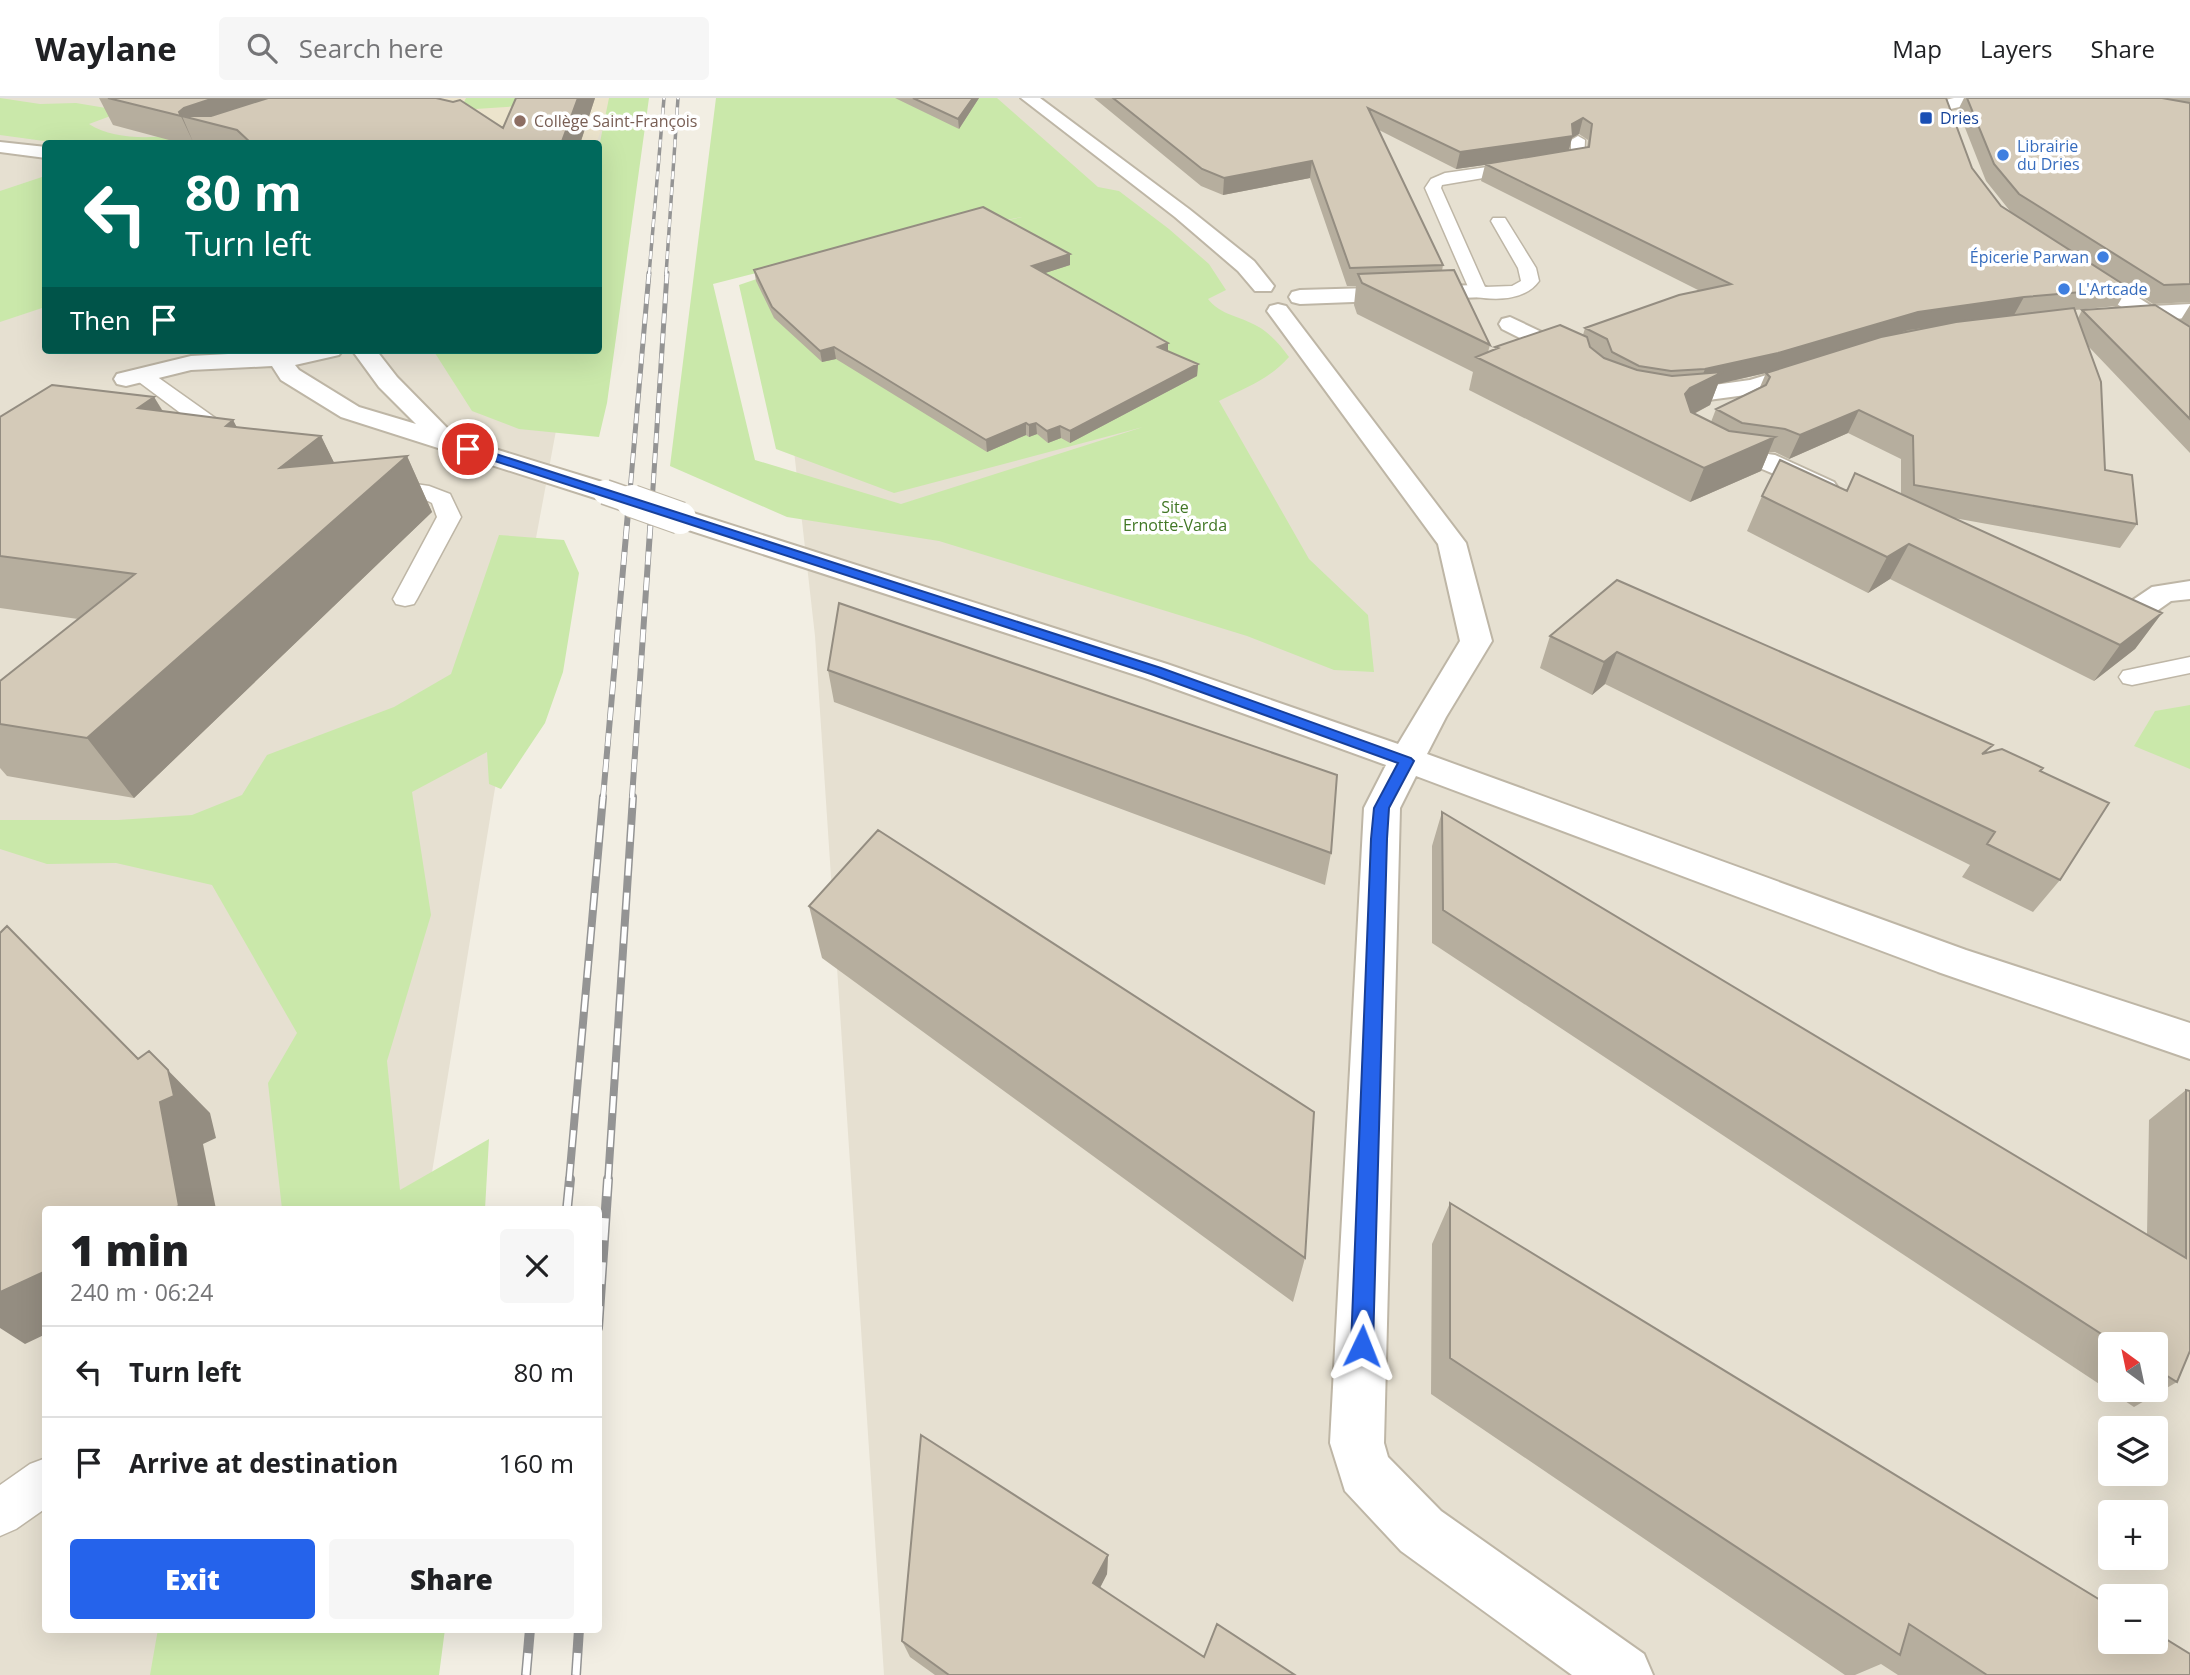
<!DOCTYPE html>
<meta charset="utf-8">
<style>
:root{--surface:#fff;--page:#f6f6f6;--text:#202124;--muted:#757577;--line:#e0e0e0;--accent:#2563eb}
body{margin:0;font-family:"Open Sans",sans-serif;background:var(--page);color:var(--text);height:100vh;display:flex;flex-direction:column;font-size:26px;white-space:nowrap}
*{box-sizing:border-box;margin:0}
p{font-size:23px;color:var(--muted)}
.icon{flex:none;width:38px;height:38px;fill:none;stroke:currentColor;stroke-width:2;stroke-linecap:round;stroke-linejoin:round}
.map{position:relative;flex:1;overflow:hidden}
.drawer{position:absolute;left:42px;top:1108px;width:560px;height:427px;display:flex;flex-direction:column;background:var(--surface);border-radius:7px;box-shadow:0 7px 28px #0002}
.drawer>*{flex:none}
.hud{position:absolute;left:42px;top:42px;width:560px;height:214px;border-radius:7px;box-shadow:0 7px 28px #0002;background:#00695c;color:#fff;overflow:hidden}
.needle{width:46px;rotate:327deg}
.tools{position:absolute;left:2098px;top:1234px;display:grid;gap:14px}
.tools a{display:grid;place-items:center;width:70px;height:70px;border-radius:7px;background:var(--surface);box-shadow:0 7px 28px #0002;font-size:35px}
.pin{position:absolute;display:grid;place-items:center;width:60px;height:60px;color:#fff;margin:-30px;border:4px solid #fff;border-radius:50%;box-shadow:0 2px 7px #0007}
.me{position:absolute;width:77px;margin:-38px;rotate:2deg;stroke-linejoin:round;filter:drop-shadow(0 0 5px #0008)}
.turn{display:flex;align-items:center;gap:24px;height:147px;padding:0 28px;font-size:32px}
.turn .icon{width:91px;height:91px;stroke-width:2.5}
.turn b{display:block;font-size:49px;line-height:60px}
.then{display:flex;align-items:center;height:66px;padding:0 28px;background:#0003;gap:14px;font-size:26px}
.round{display:grid;place-items:center;flex:none;width:74px;height:74px;border-radius:7px;background:var(--page)}
.overview{display:flex;align-items:center;justify-content:space-between;height:119px;padding:0 28px}
h1{font-size:42px;font-weight:800;line-height:52px}
.primary-button{display:flex;gap:14px;margin-top:auto;padding:14px 28px}
.primary-button a{flex:1;height:80px;border-radius:7px;background:var(--accent);color:#fff;font-size:28px;font-weight:800;line-height:80px;text-align:center}
.primary-button a+a{background:var(--page);color:var(--text)}
ul{padding:0;list-style:none}
li{display:flex;align-items:center;gap:21px;height:91px;padding:0 28px;border-top:2px solid var(--line)}
li div{flex:1}
li b{display:block;font-size:26px}
li em{font-style:normal}
header{display:flex;align-items:center;gap:42px;box-sizing:border-box;height:98px;padding:0 35px;background:var(--surface);border-bottom:2px solid var(--line)}
header strong{font-size:33px}
nav{display:flex;gap:38px;margin-inline-start:auto;font-size:24px}
.search{width:490px;height:63px;background:var(--page);display:flex;align-items:center;gap:18px;box-sizing:border-box;padding:0 24px;border-radius:7px;color:var(--muted);font-size:26px}
.map>svg:first-child{display:block}
.residential{fill:#e6e0d1;fill-rule:evenodd}
.education{fill:#ece4cc}
.green{fill:#cae8aa;fill-rule:evenodd}
.lines{fill:none;stroke-linecap:round;stroke-linejoin:round}
.service-casing{stroke:#beb6a6;stroke-width:3}
.minor-casing{stroke:#beb6a6;stroke-width:4}
.tertiary-casing{stroke:#beb6a6;stroke-width:4}
.service{fill:#fff;fill-rule:evenodd}
.minor{fill:#fff;fill-rule:evenodd}
.tertiary{fill:#fff;fill-rule:evenodd}
.rail-far4-casing{stroke:#949494;stroke-width:3.5}
.rail-far3-casing{stroke:#949494;stroke-width:5}
.rail-far2-casing{stroke:#949494;stroke-width:6}
.rail-far1-casing{stroke:#949494;stroke-width:8}
.rail-casing{stroke:#949494;stroke-width:10}
.rail-far4{stroke:#fff;stroke-width:2.5;stroke-dasharray:8;stroke-linecap:butt}
.rail-far3{stroke:#fff;stroke-width:3.5;stroke-dasharray:10;stroke-linecap:butt}
.rail-far2{stroke:#fff;stroke-width:4.5;stroke-dasharray:13;stroke-linecap:butt}
.rail-far1{stroke:#fff;stroke-width:5;stroke-dasharray:17;stroke-linecap:butt}
.rail{stroke:#fff;stroke-width:7;stroke-dasharray:22;stroke-linecap:butt}
.minor-bridge-far1-casing{stroke:#beb6a6;stroke-width:27;stroke-linecap:butt}
.minor-bridge-casing{stroke:#beb6a6;stroke-width:34;stroke-linecap:butt}
.minor-bridge-far1{stroke:#fff;stroke-width:24}
.minor-bridge{stroke:#fff;stroke-width:32}
.wall{fill:#b6ae9e;fill-rule:evenodd}
.shaded-wall{fill:#948d81}
.building{fill:#d4cab8;stroke:#948d81;stroke-width:2}
.route{fill:#2563eb;stroke:#184099;stroke-width:2}
.transit-dot{fill:#1a4fb4;stroke:#fff;stroke-width:2.5}
.education-dot{fill:#8d6e63;stroke:#fff;stroke-width:2.5}
.shop-dot{fill:#3f7fe0;stroke:#fff;stroke-width:2.5}
.labels{text-anchor:middle;dominant-baseline:central;stroke-width:7;stroke-linejoin:round;paint-order:stroke}
.far-transit-label{font-size:16px;fill:#164399;stroke:#fff;text-anchor:start}
.far-education-label{font-size:16px;fill:#785e54;stroke:#fff;text-anchor:start}
.far-shop-label{font-size:16px;fill:#366cbe;stroke:#fff;text-anchor:start}
.far-park-label{font-size:16px;fill:#417725;stroke:#fff}
</style>
<header>
<strong>Waylane</strong>
<div class="search"><svg class="icon" aria-label="search" viewBox="0 0 24 24"><circle cx="10" cy="10" r="6"/><path d="M15 15l6 6"/></svg>Search here</div>
<nav><a>Map</a><a>Layers</a><a>Share</a></nav>
</header>
<div class="map">
<svg width="2190" height="1577" viewBox="0 0 2190 1577">
<rect width="100%" height="100%" fill="#f2eee3"/>
<path class="residential" d="M0,0H618L599,107L598,46H46V252H571L536,440L426,1111H46V1531H357L349,1577H0Z
M754,0H2190V1577H884L815,538ZM2110,1246H2156V1292H2110ZM2110,1330H2156V1376H2110ZM2110,1414H2156V1460H2110ZM2110,1498H2156V1544H2110Z"/>
<path class="education" d="M401,0H612L596,46L467,45Z"/>
<path class="green" d="M0,0L40,6L76,5L124,13L89,26C128,51 195,34 238,27L173,46H66L0,37Z
M466,0H523L520,8L460,12Z
M609,0H649L607,305L599,339L519,331L472,313L433,252H598V54Z
M716,0H997L1098,89L1119,93L1169,131L1209,166L1226,192L1208,201C1220,217 1240,218 1257,228C1270,235 1280,247 1289,259C1267,283 1247,289 1219,303L1309,461L1368,517L1374,574L1334,572L1247,538L939,443L787,419L670,368ZM1022,119L771,176L739,187L776,351L894,395L1143,329L901,406L755,362L713,186L862,148Z
M45,78V209L0,224V93Z
M499,437L564,442L579,475L563,574L545,625L501,691L489,686L487,654L412,694L431,817L387,963L400,1092L489,1041L485,1111H282L268,985L297,935L212,787L116,765L47,766L0,751V722H118L192,717L242,697L267,657L394,609L451,576Z
M2190,607V671L2134,648L2155,613Z
M158,1531H445L439,1577H150Z"/>
<g class="lines">
<g class="service-casing">
<path id="service" d="M1578,38L1585,42L1584,63L1442,87L1441,90L1485,189L1512,188L1521,183L1518,170L1491,123L1493,120H1505L1536,170L1539,183C1525,203 1494,203 1472,198L1425,90L1431,81L1445,75L1571,57V42Z
M142,271L149,273L242,339L245,344L242,349H226L135,281L132,277L135,273Z
M381,381L429,388L450,396L461,419L417,501L414,506L405,508L396,506L393,501L437,419L432,405L424,401L373,393L370,388L373,383Z
M2190,559V575L2132,587L2123,585L2119,579L2123,573Z
M46,1360V1410L16,1431L0,1438V1387L30,1366Z"/>
</g>
<g class="minor-casing">
<path id="minor" d="M1021,0H1040L1189,111L1254,163L1274,188L1271,193H1255L1238,173L1175,119Z
M1954,0H1984L1982,4L1946,12L1938,7L1940,3Z
M0,44L46,49V60L0,54Z
M1478,187L1486,189L1489,194L1486,199L1300,206L1292,204L1289,199L1292,194L1300,192Z
M1278,206L1286,208L1466,445L1492,543L1446,619L1427,656L1966,852L2190,925V961L1938,874L1416,678L1400,710L1384,1345L1388,1359L1441,1413L1644,1556L1653,1577H1572L1401,1453L1345,1393L1330,1345L1364,710L1386,667L1145,580L670,426L666,420L670,414L680,412L690,414L1167,566L1398,646L1460,543L1438,446L1267,213L1270,208Z
M2190,206V220L2116,224L2108,222L2105,217L2108,212L2116,210Z
M1510,219L1586,255L1590,260L1586,265H1570L1502,231L1499,226L1502,221Z
M261,252H343L339,257L295,267L299,272L359,309L416,326L379,289L352,252H376L397,279L456,339L615,388L619,394L615,400L605,402L595,400L341,319L281,282L272,268L191,272L126,288L117,286L114,281L117,276L191,258L263,254Z
M1813,263L1822,265L1825,270L1822,275L1753,296L1664,308L1655,306L1652,301L1655,296L1664,294L1750,282Z
M1713,344L1732,351L1775,357L1834,384L1838,390L1834,396L1824,398C1802,393 1783,379 1762,371C1743,364 1713,372 1700,352L1704,346Z
M2190,483V501L2171,503L2137,527L2126,529L2088,522L2084,515L2088,508L2099,506L2121,510L2152,489Z"/>
</g>
<g class="tertiary-casing">
<path id="tertiary" d="M2080,166L2088,167L2190,233V250L2182,248L2072,177L2069,172L2072,167Z"/>
</g>
<use href="#service" class="service"/>
<use href="#minor" class="minor"/>
<use href="#tertiary" class="tertiary"/>
<g class="rail-far4-casing">
<path id="rail-far4" d="M649,177L664,0
M666,177L678,0"/>
</g>
<g class="rail-far3-casing">
<path id="rail-far3" d="M629,405L649,175
M652,405L667,175"/>
</g>
<g class="rail-far2-casing">
<path id="rail-far2" d="M603,700L629,403
M632,700L652,403"/>
</g>
<g class="rail-far1-casing">
<path id="rail-far1" d="M569,1083L603,699
M608,1083L633,699"/>
</g>
<g class="rail-casing">
<path id="rail" d="M567,1111L570,1081
M598,1230L608,1081
M526,1577L530,1531
M576,1577L579,1531"/>
</g>
<use href="#rail-far4" class="rail-far4"/>
<use href="#rail-far3" class="rail-far3"/>
<use href="#rail-far2" class="rail-far2"/>
<use href="#rail-far1" class="rail-far1"/>
<use href="#rail" class="rail"/>
<g class="minor-bridge-far1-casing">
<path id="minor-bridge-far1" d="M605,394L637,405"/>
</g>
<g class="minor-bridge-casing">
<path id="minor-bridge" d="M632,403L680,420"/>
</g>
<use href="#minor-bridge-far1" class="minor-bridge-far1"/>
<use href="#minor-bridge" class="minor-bridge"/>
</g>
<path class="wall" d="M99,0H436L453,4L503,30L516,0H595L580,46H195L194,44V46H184L113,27Z
M895,0H979L959,31Z
M1094,0H1946L1972,70L2001,108L2010,113L1986,83L1958,12L1964,0H2190V204L2153,206L2128,190L2117,208L2075,212L2078,220L2082,212L2180,223L2190,207V355L2089,249L2105,372L2137,426L2120,450L1954,420L2162,515L2135,551L2094,583L1890,481L1868,495L1747,433L1762,398L1847,393L1901,396V361L1848,335L1789,361L1775,354H1769L1761,373L1690,404L1469,292L1473,274L1357,216L1354,207L1356,188H1347L1310,80L1223,97L1201,88ZM1379,32L1456,71L1485,67L1481,83L1700,193L1585,230L1583,237L1495,249L1494,252L1488,254L1490,247L1442,173L1443,167ZM1579,36L1588,42L1587,50L1569,52L1572,40ZM1766,275L1760,289L1716,311L1711,324L1694,316L1710,307L1718,286Z
M1070,156V167L1045,175L1168,245V253L1198,266L1197,278L1070,345L1061,340L1048,345L1037,336L1029,339L1026,337L987,354L836,261L822,264L774,220L756,183L754,172Z
M154,299L163,313L233,322L236,329L321,338L334,365L407,358L432,414L134,700L7,678L0,670V583L78,521L0,510V319Z
M1617,482L1988,654L2041,673L2060,782L2033,814L1962,779L1970,767L1605,586L1592,597L1540,570L1550,538Z
M828,572L1331,755L1325,787L834,604Z
M1442,714L2147,1137L2149,1022L2186,992L2190,1253L2177,1284L2134,1309L1432,845V748ZM2110,1246H2156V1292H2110Z
M809,808L1305,1160L1293,1204L822,860Z
M1450,1105L2190,1577H1898L1881,1566L1855,1577H1845L1431,1296L1432,1146Z
M1108,1457L1107,1476L1100,1490L1204,1559L1295,1577H935L910,1559L902,1543Z"/>
<path class="shaded-wall" d="M214,0H318L228,30L182,18L194,46L179,14L184,10Z
M578,0H595L580,46H561Z
M973,0H979L959,31L958,21Z
M1583,20L1579,36L1572,40L1568,55L1456,71L1460,54L1572,26Z
M1312,63L1310,80L1223,97L1224,80Z
M1070,156V167L1033,179L1032,168Z
M2024,199L2014,217L1909,232L1770,274L1718,286L1710,307L1678,324L1685,296L1690,290L1699,286L1705,271L1918,214Z
M1168,245V256L1158,249Z
M834,249L836,261L822,264L820,253Z
M1198,266L1197,278L1070,345V333Z
M154,299L187,354L138,310Z
M1859,312L1848,335L1789,361L1800,337Z
M233,322L263,378L226,328Z
M1026,325V337L987,354L986,342Z
M1036,325L1037,336L1029,339V327Z
M1060,328L1061,340L1048,345L1047,333Z
M321,338L349,395L280,370Z
M1775,339L1761,373L1690,404L1704,370Z
M407,358L432,414L134,700L87,640Z
M1909,446L1890,481L1868,495L1887,459Z
M2162,515L2135,551L2094,583L2120,547Z
M1617,554L1605,586L1592,597L1604,564Z
M7,828L174,996L149,953L210,1015L216,1040L203,1046L216,1111H172L160,1004Z
M46,1173V1236L25,1246L0,1230V1194Z
M1108,1457L1107,1476L1093,1503V1485Z"/>
<path class="building" d="M108,0H214L184,10L179,14L181,18Z
M268,0H436L453,4L460,2L503,30L516,0H578L561,46H252L237,32L182,18H211Z
M913,0H973L958,21Z
M1113,0H1946L1972,70L2001,108L2129,190L2024,199L1918,214L1778,255L1705,271L1671,273L1639,268L1612,254L1607,241L1585,230L1679,197L1731,186L1485,66L1589,49L1592,26L1583,20L1572,26L1573,38L1460,54L1368,10L1443,167L1350,170L1312,63L1224,80L1202,71Z
M1967,0H2162L2190,5V186L2164,187L2019,96L1994,66Z
M983,109L1070,156L1032,168L1168,245L1158,249L1198,266L1070,333L1060,328L1047,333L1036,325L1029,327L1026,325L986,342L834,249L820,253L772,209L754,172Z
M1454,172L1490,247L1362,185L1358,176Z
M2155,207L2190,229V321L2082,212Z
M2074,210L2101,284L2105,372L2132,377L2137,426L1914,387L1913,338L1859,312L1800,337L1785,331L1742,325L1716,311L1766,287L1770,279L1766,275L1881,239L1956,224Z
M1560,227L1587,239L1590,249L1604,260L1637,272L1672,278L1723,274L1690,290L1685,296L1691,314L1729,333L1775,339L1704,370L1476,259L1498,250L1495,249Z
M52,287L154,299L138,310L233,322L226,328L321,338L280,370L407,358L87,640L0,626V583L135,476L0,458V319Z
M1780,362L1847,393L1855,375L2162,515L2120,547L1909,446L1887,459L1762,398Z
M1617,482L1993,647L1982,656L2002,651L2043,670L2040,673L2109,705L2060,782L1987,746L1995,734L1617,554L1604,564L1550,538Z
M839,505L1337,677L1331,755L828,572Z
M1442,714L2186,1160V992L2190,993V1253L2177,1284L2156,1271V1246H2117L1443,812Z
M878,732L1314,1014L1305,1160L809,808Z
M7,828L138,961L149,953L168,972L174,998L160,1004L179,1108L172,1111H46V1173L0,1194V835Z
M1450,1105L2110,1508V1544H2156V1535L2190,1556V1577H1987L1909,1526L1900,1557L1450,1260Z
M921,1337L1108,1457L1093,1485L1204,1559L1217,1526L1295,1577H949L902,1543Z"/>
<path class="route" d="M468,347L1161,570L1411,660L1414,663L1389,710L1387,741L1373,1248L1370,1256L1362,1259L1355,1256L1351,1248L1371,741L1374,710L1398,665L1151,576L464,353L463,351Z"/>
<rect class="transit-dot" x="1919" y="13" width="14" height="14" rx="3.5"/>
<circle class="education-dot" cx="520" cy="23" r="7"/>
<g class="shop-dot">
<circle cx="2003" cy="57" r="7"/>
<circle cx="2103" cy="159" r="7"/>
<circle cx="2064" cy="191" r="7"/>
</g>
<g class="labels">
<g class="far-transit-label">
<text x="1940" y="20">Dries</text>
</g>
<g class="far-education-label">
<text x="534" y="23">Collège Saint-François</text>
</g>
<g class="far-shop-label">
<text x="2017" y="48">Librairie<tspan x="2017" dy="18">du Dries</tspan></text>
<text x="2089" y="159" text-anchor="end">Épicerie Parwan</text>
<text x="2078" y="191">L'Artcade</text>
</g>
<g class="far-park-label">
<text x="1175" y="409">Site<tspan x="1175" dy="18">Ernotte-Varda</tspan></text>
</g>
</g>
</svg>
<div class="tools">
<a><svg class="needle" viewBox="-14 -14 28 28"><path d="M0-13l5 13h-10z" fill="#e53935"/><path d="M0 13l5-13h-10z" fill="#757577"/></svg></a>
<a><svg class="icon" aria-label="layers" viewBox="0 0 24 24"><path d="M12 4l9 5-9 5-9-5zM3 14l9 5 9-5"/></svg></a>
<a>+</a>
<a>−</a>
</div>
<div class="pin" style="left:468px;top:351px;background:#d93025"><svg class="icon" aria-label="arrive" viewBox="0 0 24 24"><path d="M6 21V4h12l-3 4 3 4H6"/></svg></div>
<svg class="me" style="left:1362px;top:1248px" viewBox="-20 -20 40 40"><path d="M0-17L14 15 0 8-14 15z" fill="#2563eb" stroke="#fff" stroke-width="4"/></svg>
<div class="hud">
<div class="turn"><svg class="icon" aria-label="left" viewBox="0 0 24 24"><path d="M17 20v-9H6M10 6l-5 5 5 5"/></svg><div><b>80 m</b>Turn left</div></div>
<div class="then">Then<svg class="icon" aria-label="arrive" viewBox="0 0 24 24"><path d="M6 21V4h12l-3 4 3 4H6"/></svg></div>
</div>
<section class="drawer">
<div class="overview"><div><h1>1 min</h1><p>240 m · 06:24</p></div><a class="round"><svg class="icon" aria-label="close" viewBox="0 0 24 24"><path d="M6 6l12 12M18 6L6 18"/></svg></a></div>
<ul>
<li><svg class="icon" aria-label="left" viewBox="0 0 24 24"><path d="M17 20v-9H6M10 6l-5 5 5 5"/></svg><div><b>Turn left</b></div><em>80 m</em></li>
<li><svg class="icon" aria-label="arrive" viewBox="0 0 24 24"><path d="M6 21V4h12l-3 4 3 4H6"/></svg><div><b>Arrive at destination</b></div><em>160 m</em></li>
</ul>
<div class="primary-button"><a>Exit</a><a>Share</a></div>
</section>
</div>
